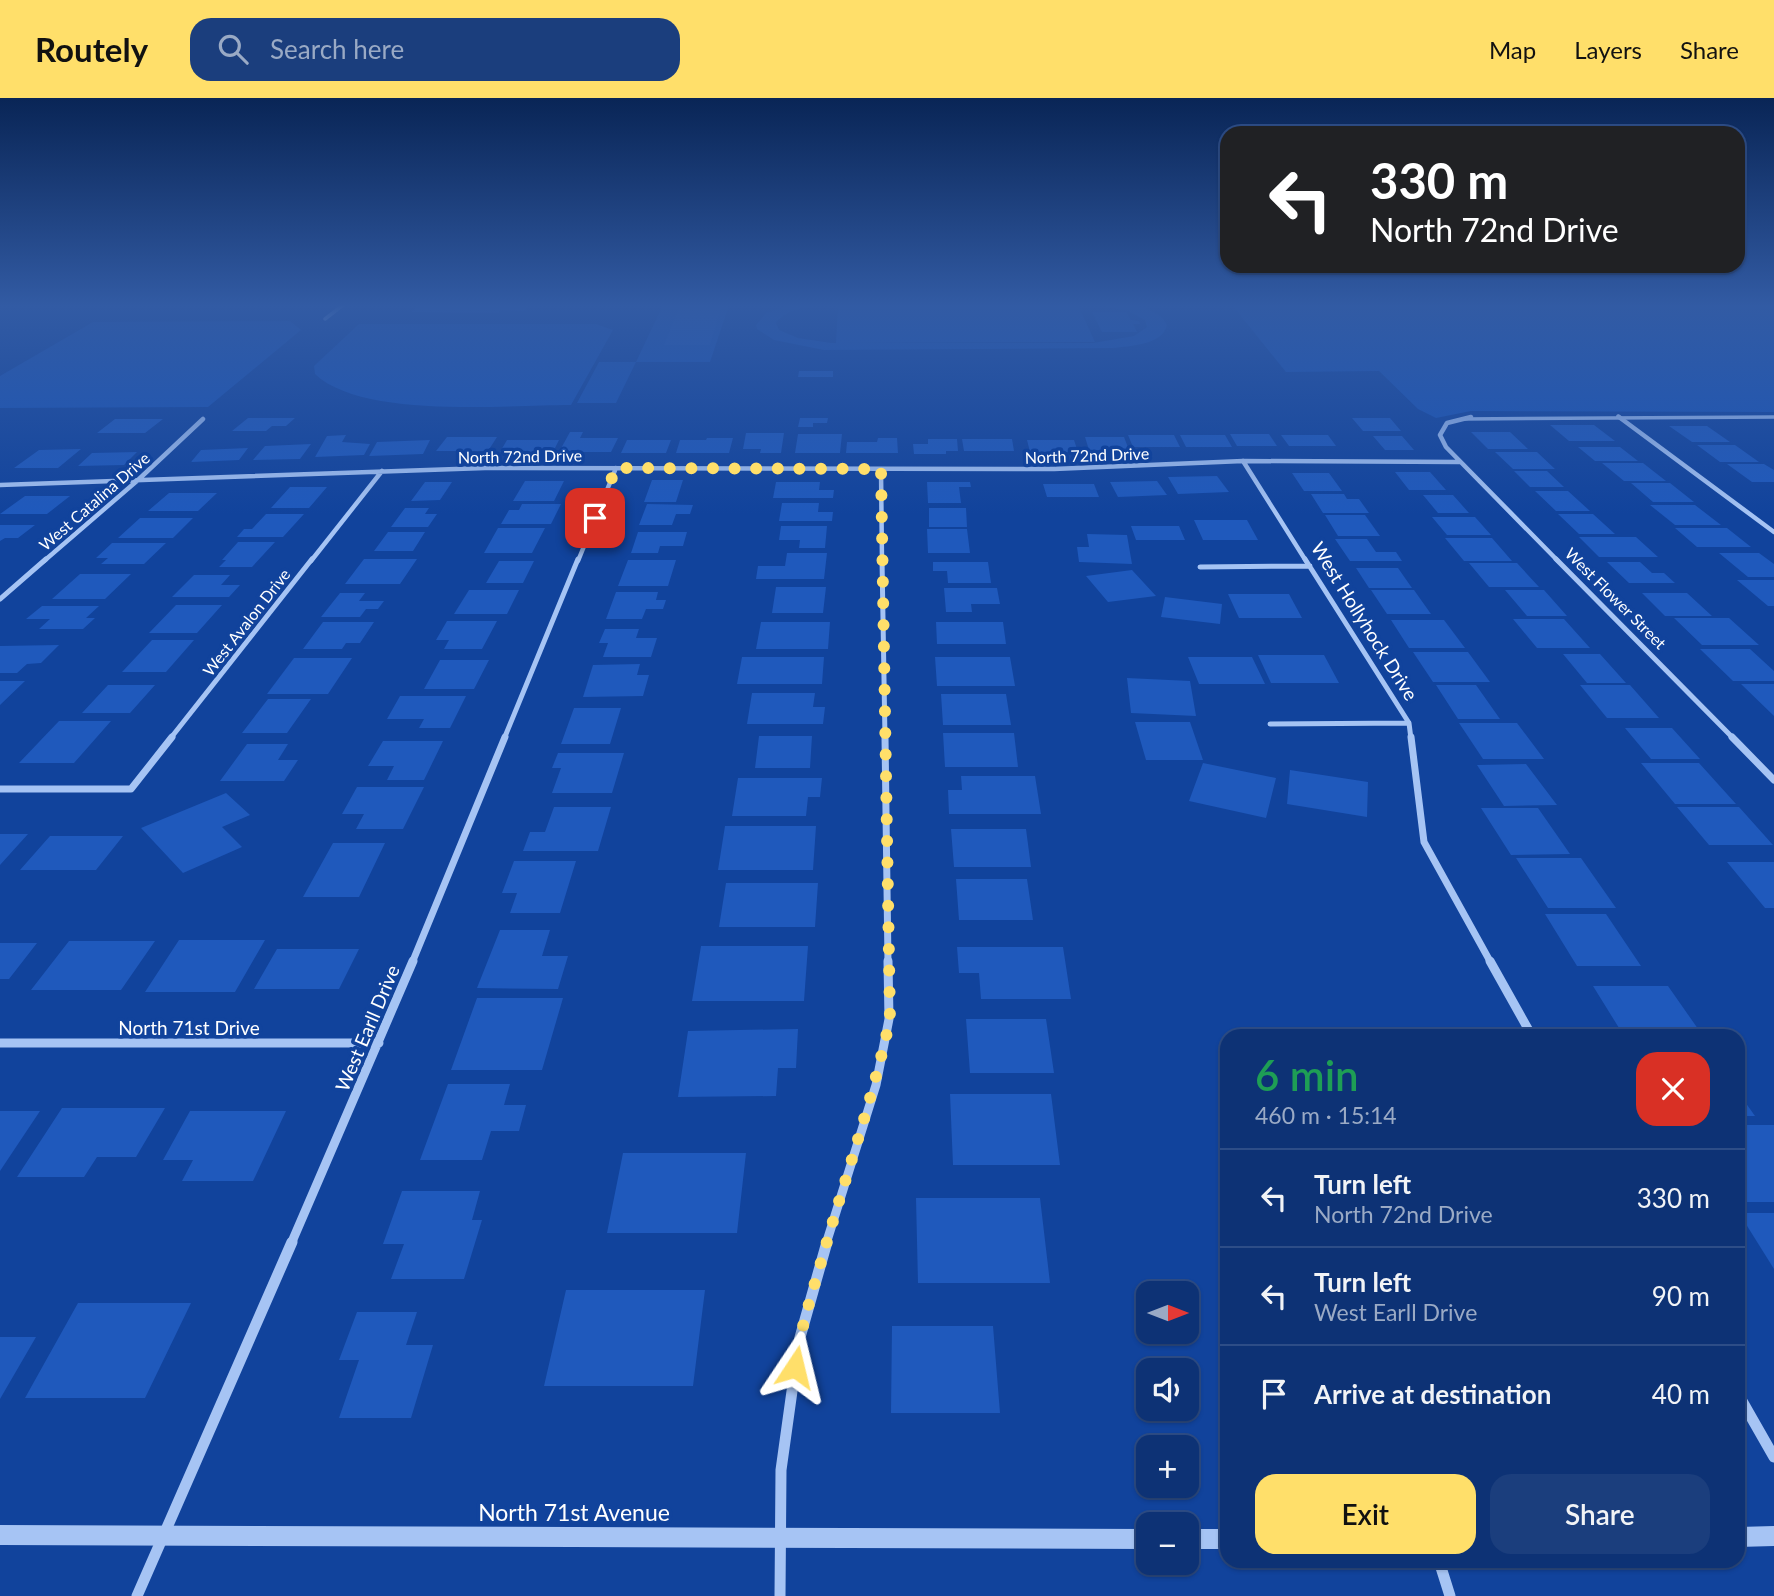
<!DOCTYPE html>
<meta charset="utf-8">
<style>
:root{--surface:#0d3275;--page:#1b3e7d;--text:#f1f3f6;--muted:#9aaac5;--line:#2d4d87;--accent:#ffdf6a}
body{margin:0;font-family:Lato,sans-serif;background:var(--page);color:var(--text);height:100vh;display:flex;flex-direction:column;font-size:26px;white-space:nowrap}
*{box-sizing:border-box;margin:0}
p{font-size:23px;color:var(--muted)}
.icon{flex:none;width:38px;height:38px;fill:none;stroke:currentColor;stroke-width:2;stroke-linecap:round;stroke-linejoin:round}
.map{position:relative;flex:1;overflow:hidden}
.panel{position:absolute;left:1220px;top:931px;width:525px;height:539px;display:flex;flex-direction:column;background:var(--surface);border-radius:21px;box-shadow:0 2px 5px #0004,0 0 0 2px var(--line)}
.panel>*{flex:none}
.hud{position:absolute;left:1220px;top:28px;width:525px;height:147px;border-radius:21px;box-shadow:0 2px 5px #0004,0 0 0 2px var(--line);background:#202124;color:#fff;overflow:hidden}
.needle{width:46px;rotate:90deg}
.tools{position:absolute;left:1136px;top:1183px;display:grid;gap:14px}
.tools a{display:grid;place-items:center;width:63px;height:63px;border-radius:14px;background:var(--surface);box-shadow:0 2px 5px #0004,0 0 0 2px var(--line);font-size:35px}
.pin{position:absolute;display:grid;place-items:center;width:60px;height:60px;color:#fff;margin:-30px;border-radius:14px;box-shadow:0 4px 10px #0006}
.me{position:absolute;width:77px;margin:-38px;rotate:10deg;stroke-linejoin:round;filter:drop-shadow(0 0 5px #0008)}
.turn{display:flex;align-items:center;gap:24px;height:147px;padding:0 35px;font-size:32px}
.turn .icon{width:91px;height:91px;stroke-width:2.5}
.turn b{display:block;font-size:49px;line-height:60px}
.round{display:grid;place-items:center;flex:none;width:74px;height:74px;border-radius:21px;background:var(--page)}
.overview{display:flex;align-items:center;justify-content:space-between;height:119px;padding:0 35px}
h1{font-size:42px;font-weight:600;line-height:52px;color:#1e9e55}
.action{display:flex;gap:14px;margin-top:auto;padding:14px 35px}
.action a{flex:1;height:80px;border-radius:21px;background:var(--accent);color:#111;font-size:28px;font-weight:600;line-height:80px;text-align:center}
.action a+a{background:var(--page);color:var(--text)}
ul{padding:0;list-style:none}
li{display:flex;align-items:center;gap:21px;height:98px;padding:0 35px;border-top:2px solid var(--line)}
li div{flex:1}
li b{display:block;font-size:26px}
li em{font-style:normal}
header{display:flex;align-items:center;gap:42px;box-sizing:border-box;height:98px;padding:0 35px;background:var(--accent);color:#111}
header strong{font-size:33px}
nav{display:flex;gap:38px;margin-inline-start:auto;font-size:24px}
.search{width:490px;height:63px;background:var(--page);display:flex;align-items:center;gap:18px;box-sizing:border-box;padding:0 24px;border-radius:21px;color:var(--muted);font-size:26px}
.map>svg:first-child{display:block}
.green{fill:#1954b7}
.building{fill:#1f59bc}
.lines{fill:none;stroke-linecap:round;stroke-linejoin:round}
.minor-far5{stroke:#a6c4f4;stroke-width:3.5}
.minor-far4{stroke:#a6c4f4;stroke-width:4.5}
.minor-far3{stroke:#a6c4f4;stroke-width:5}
.minor-far2{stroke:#a6c4f4;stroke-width:7}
.minor-far1{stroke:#a6c4f4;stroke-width:9}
.minor{stroke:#a6c4f4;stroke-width:11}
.tertiary{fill:#a6c4f4;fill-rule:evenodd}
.route{stroke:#ffdf6a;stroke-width:12;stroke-dasharray:0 21.6}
.labels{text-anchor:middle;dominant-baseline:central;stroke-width:7;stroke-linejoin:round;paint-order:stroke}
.far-street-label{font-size:16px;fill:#fff;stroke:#11439c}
.street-label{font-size:19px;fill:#fff;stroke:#11439c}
.near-street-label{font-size:23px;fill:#fff;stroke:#11439c}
</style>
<header>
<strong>Routely</strong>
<div class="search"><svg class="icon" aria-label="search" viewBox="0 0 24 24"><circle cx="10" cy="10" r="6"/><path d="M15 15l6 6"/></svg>Search here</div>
<nav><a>Map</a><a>Layers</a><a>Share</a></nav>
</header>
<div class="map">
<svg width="1774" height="1498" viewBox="0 0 1774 1498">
<rect width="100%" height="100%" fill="#11439c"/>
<path class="green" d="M663,207H729L710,264H636L616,305H577L599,264H636Z
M790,207H825C808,209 787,210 776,225L779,232L798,240L831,245H1093L1134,238L1147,229L1145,222L1128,213L1098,207C1120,207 1155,204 1167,227C1163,247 1130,248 1113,250L824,252L774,242L757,231L756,227L766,215Z
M838,207H1078L1095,244L836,245Z
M1232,207H1774V314L1471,313L1436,320L1418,311L1379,273L1286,274Z
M1126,214L1131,222L1139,223L1140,226H1133L1137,234H1102L1092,214Z
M290,223L301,232L208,309L0,310V278L93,224Z
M359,226H596L613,232L571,307C506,307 362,321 315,276L314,268Z"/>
<path class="building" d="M419,207H529L524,213L500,212L499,215L411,214Z
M679,210H721L710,247H664Z
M799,273H833V279H798Z
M248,320H295L286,328H272L266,333H232Z
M800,320H828L827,325H813V329H798Z
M1352,320H1390L1401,333H1363Z
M115,321H163L145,335H97Z
M1550,327H1594L1615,343H1569Z
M1669,328H1707L1730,344H1692Z
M570,334H583L580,340H618L611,354H559Z
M1471,334H1510L1528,351H1488Z
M746,335H784L781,355H760L761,351H743Z
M798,336H842L840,355H795Z
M1230,336H1269L1277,348H1237Z
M346,337L342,344L370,346L364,357L315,359L327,338Z
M1128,337H1174L1180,349H1133Z
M1180,337H1225L1232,349H1186Z
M1281,337H1328L1336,348H1289Z
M1373,338H1402L1414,352H1385Z
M447,339H497L488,353H436Z
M1085,339H1124L1129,352H1089Z
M707,340H733L729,355H676L680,342H706Z
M878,340H897L898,355H846L847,344H877Z
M928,341H957L958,353H946V356H914L913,346H928Z
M962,341H1012L1014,353H964Z
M430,342L423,356L369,358L377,344Z
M507,342H559L553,354H500Z
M627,342H671L666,355H621Z
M1027,342H1074L1078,354H1030Z
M311,346L300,361L253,362L265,348Z
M1697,347H1735L1759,364H1720Z
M1578,349H1620L1638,363H1595Z
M248,350L239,362L191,364L201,352Z
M81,351L58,370H14L39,352Z
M137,354L124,367L78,368L92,355Z
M1495,354H1537L1555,371H1513Z
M1602,365H1643L1666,383H1624Z
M1727,366H1764L1774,372V384H1752Z
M1514,373H1547L1564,389H1530Z
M1395,374H1430L1446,392H1409Z
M1292,375H1329L1342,393H1304Z
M1217,378L1229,394L1178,396L1168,379Z
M652,382H683L676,404H644Z
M525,383H564L554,403H513Z
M1157,383L1167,397L1118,399L1110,384Z
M425,384H452L440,402L411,403Z
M776,384H820L819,392H834L833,400H773Z
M927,384H970L971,389H959L961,405H928Z
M1631,385H1670L1694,404H1653Z
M1043,386H1094L1099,399H1047Z
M290,389H327L309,410H271Z
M1535,393H1568L1590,413H1556Z
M169,395H217L198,413H148Z
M1311,396H1344L1347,401H1359L1369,415H1323Z
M1423,397H1453L1469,415H1438Z
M25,398H70L47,416H0Z
M782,405H819L818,414H833L832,423H779Z
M522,406H561L551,426H501L509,412H519Z
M647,406L693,407L690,416H676L672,427H639Z
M1650,407H1695L1721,427H1675Z
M405,410H429L425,416H437L428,429H391Z
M929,410H966L967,429H929Z
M266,416H304L283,439H237L244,431H252Z
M1558,416H1593L1615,436H1579Z
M1325,417H1365L1380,438H1338Z
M1432,419H1475L1491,437H1447Z
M140,420H193L173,440H118Z
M1194,422H1247L1258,442H1203Z
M0,427H35L18,440H5L0,443Z
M781,428H827L825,450H799L800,442H779Z
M1131,428H1179L1185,442H1136Z
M498,430H545L532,455H484Z
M1675,430H1727L1751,449H1697Z
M927,431H967L970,455H928Z
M388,434H425L413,453H374Z
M638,434H687L683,448H660L658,455H631Z
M1087,436L1127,437L1132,466L1079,464L1077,449H1089Z
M1579,439H1636L1658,459H1599Z
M1445,440H1492L1512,463H1464Z
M1335,441H1367L1376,454H1396L1402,463H1350Z
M238,444H275L252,469H219L226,462H222Z
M112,445H166L144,466H101L108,460H96Z
M787,455H827L824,481H756L758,468H785Z
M1719,455H1759L1774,466V479H1748Z
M364,461H417L400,486H345Z
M628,462H676L668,488H618Z
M499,463H534L523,485H486Z
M933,464H988L991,485H948L947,473H933Z
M1607,464H1640L1652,475H1664L1675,485H1629Z
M1469,465H1517L1539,489H1489Z
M1356,470H1398L1412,490H1369Z
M1132,472L1156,498L1108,504L1086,478Z
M80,476H131L105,501H52Z
M194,477H230L221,487H240L229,499H172Z
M1737,482H1774V508H1768Z
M776,489H826L823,515H772Z
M944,490H997L1000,506H971L972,514H946Z
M469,492H519L507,516H454Z
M1371,492H1414L1431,516H1387Z
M1505,492H1544L1567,518H1527Z
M616,494H658L656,502H666L663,511H646L642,521H606Z
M340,495H365L359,503H384L378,511H366L360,519H321Z
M1642,495H1687L1712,518H1665Z
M1228,496H1289L1302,520H1239Z
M1165,499L1222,506L1220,526L1161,519Z
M176,507H222L197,535H149Z
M42,508H99L86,520H95L83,531H39L50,521H26Z
M1674,520H1729L1759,547H1702Z
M1513,521H1564L1590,550H1537Z
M1391,522H1444L1465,550H1409Z
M447,523H497L482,551H444L449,542H436Z
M323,524H374L360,545H346L342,551H303Z
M761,524H830L828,551H756Z
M936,524H1003L1006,546H937Z
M605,531H639L636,540H657L651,559H603L608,545H599Z
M152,542H194L166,574H122Z
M59,547L41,565L27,566L17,575H0V548Z
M1700,551H1750L1774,573V583H1733Z
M1413,554H1468L1490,584H1433Z
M1563,556H1600L1626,585H1587Z
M1258,557H1324L1339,585H1271Z
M742,559H824L822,586H737Z
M935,559H1010L1015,588H937Z
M1188,559H1252L1265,586H1199Z
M294,560H352L328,596H267Z
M440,562H489L474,591H424Z
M640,566L637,577H649L643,598L583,599L593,567Z
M1127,580L1190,583L1196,618L1131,615Z
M0,583H25L0,607Z
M1741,586H1774V618Z
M108,587H155L130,615H82Z
M1436,587H1476L1500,621H1458Z
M1580,587H1630L1659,620H1607Z
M752,595H815L813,609H825L823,626H747Z
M941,596H1006L1011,627H943Z
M400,598H466L450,630H419L424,621H387Z
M268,601H311L287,635H242Z
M574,610H621L610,646H561Z
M59,623H111L74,665H19Z
M1135,624H1190L1203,662H1146Z
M1459,625H1517L1544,661H1483Z
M1625,630H1672L1700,661H1651Z
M943,635H1014L1018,669H945Z
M759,638H812L810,670H755Z
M383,643H443L424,682H387L394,668H368Z
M247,646H288L278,662H298L284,683H220Z
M558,655H624L612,695H552L561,670H552Z
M1203,665L1276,680L1266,720L1189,703Z
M1641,665H1699L1736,706H1675Z
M1526,666L1557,707L1504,708L1477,667Z
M1290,672L1368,684L1367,719L1287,706Z
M961,678H1035L1041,716H949L948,692H962Z
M738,680H822L820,699H808L806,718H732Z
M357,689H424L403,731H356L364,716H342Z
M226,695L250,717L222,729L242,749L183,775L141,730Z
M554,709H611L598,753H523L530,734H545Z
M1677,709H1739L1773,747H1709Z
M1481,710H1538L1570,756L1511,757Z
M725,728H816L813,772H718Z
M951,731H1026L1031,769H954Z
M0,736H28L0,767Z
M50,738H123L96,772H20Z
M333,745H385L359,799H303Z
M1516,760H1581L1616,810H1548Z
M514,763H576L560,815H510L517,795H502Z
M1727,764H1774V810H1765Z
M956,781H1027L1033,822H959Z
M726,785H818L815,829H719Z
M1545,816H1606L1641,868H1577Z
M500,832H550L542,858H568L558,891L477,890Z
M179,842H265L235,894H145Z
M69,843H155L121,892H31Z
M0,845H37L9,881H0Z
M701,848H808L804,903H692Z
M957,849H1063L1071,901H981L979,875H959Z
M277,851H359L339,891H254Z
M1593,888H1668L1703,938H1624Z
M477,900H563L542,972H451Z
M966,921H1046L1054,975H970Z
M798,931L796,970H778L776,998L678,999L688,933Z
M448,986H510L504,1007H526L519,1033H491L482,1062H420Z
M1738,994L1755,1018H1738Z
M950,996H1051L1060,1067H953Z
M62,1010H165L136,1059H97L84,1079H17Z
M0,1013H40L0,1073Z
M190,1013H286L253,1083H182L193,1062H163Z
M1738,1027H1774V1104H1738Z
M623,1055H746L737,1135H607Z
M402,1093H480L472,1122H482L464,1181H391L404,1146H383Z
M916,1100H1040L1050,1185H918Z
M1739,1115H1774V1171Z
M566,1192H705L693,1288H544Z
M78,1205H191L145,1300H25Z
M357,1214H417L406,1247H433L411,1320H339L359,1262H339Z
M892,1228H993L1000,1315H891Z
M0,1239H36L0,1301Z"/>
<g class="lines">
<path class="minor-far5" d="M325,221L343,207
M1618,318L1622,321
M1464,321L1774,319"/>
<path class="minor-far4" d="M1471,319L1447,325L1440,337L1446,349L1558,463
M1619,319L1774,434
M1243,363L1306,463
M881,371L882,463
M0,387L485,370L1054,371L1243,363L1460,364
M44,463L138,382L203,321
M311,463L382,373
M578,463L616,370"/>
<path class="minor-far3" d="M882,461L885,641
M1305,461L1409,625L1411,641
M1556,461L1734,641
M1200,469L1310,468
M0,501L46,461
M1270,626L1409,625
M170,641L312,461
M504,641L578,461"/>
<path class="minor-far2" d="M885,639L888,865
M1411,639L1424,744L1491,865
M1732,639L1774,682
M0,691H131L172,639
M412,865L505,639"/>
<path class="minor-far1" d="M1490,863L1532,938
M0,945H379
M291,1146L413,863
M826,1146L876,987L889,921L888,863"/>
<path class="minor" d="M1738,1296L1774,1359
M1439,1463L1450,1498
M137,1498L292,1144
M780,1498L781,1372L799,1243L827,1144"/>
<path class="tertiary" d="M0,1427L1148,1431V1451L0,1447Z
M1774,1428V1448L1738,1449V1429Z
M1186,1431H1227V1451H1186Z"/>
</g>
<linearGradient id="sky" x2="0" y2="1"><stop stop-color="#092556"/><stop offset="0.5" stop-color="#325ba4"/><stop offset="1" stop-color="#325ba4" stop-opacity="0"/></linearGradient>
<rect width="1774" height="416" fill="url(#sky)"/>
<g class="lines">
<path class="route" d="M595,420L616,370L881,371L890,921C872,1004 844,1083 821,1164C811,1199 800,1233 795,1269"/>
</g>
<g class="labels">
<g class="far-street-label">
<text transform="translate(1087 357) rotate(-2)">North 72nd Drive</text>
<text transform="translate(520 358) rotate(-1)">North 72nd Drive</text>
<text transform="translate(94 403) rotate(-41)">West Catalina Drive</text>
<text transform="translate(1616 500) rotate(45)">West Flower Street</text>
<text transform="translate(246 524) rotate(-52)">West Avalon Drive</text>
</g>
<g class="street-label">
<text transform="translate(1365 523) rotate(58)">West Hollyhock Drive</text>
<text x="189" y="929">North 71st Drive</text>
<text transform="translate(367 930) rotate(-67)">West Earll Drive</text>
</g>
<g class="near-street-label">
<text x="574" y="1414">North 71st Avenue</text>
</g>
</g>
</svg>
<div class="tools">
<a><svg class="needle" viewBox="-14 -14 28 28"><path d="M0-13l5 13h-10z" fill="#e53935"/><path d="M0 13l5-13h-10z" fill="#9aaac5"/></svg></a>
<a><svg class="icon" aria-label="sound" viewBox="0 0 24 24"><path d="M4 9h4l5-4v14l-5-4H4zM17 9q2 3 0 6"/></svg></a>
<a>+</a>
<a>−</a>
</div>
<div class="pin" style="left:595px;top:420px;background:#d93025"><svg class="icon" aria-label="arrive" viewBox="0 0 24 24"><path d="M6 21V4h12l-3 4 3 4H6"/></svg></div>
<svg class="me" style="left:795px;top:1269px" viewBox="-20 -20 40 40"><path d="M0-17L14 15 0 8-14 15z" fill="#ffdf6a" stroke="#fff" stroke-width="4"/></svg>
<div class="hud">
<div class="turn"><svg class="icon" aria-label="left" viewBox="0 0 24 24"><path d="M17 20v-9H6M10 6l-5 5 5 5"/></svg><div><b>330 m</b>North 72nd Drive</div></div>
</div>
<section class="panel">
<div class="overview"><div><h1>6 min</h1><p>460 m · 15:14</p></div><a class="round" style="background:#d93025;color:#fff"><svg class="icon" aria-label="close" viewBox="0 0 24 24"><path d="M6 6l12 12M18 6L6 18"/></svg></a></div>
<ul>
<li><svg class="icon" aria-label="left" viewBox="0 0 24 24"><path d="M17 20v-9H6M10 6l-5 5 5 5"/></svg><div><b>Turn left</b><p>North 72nd Drive</p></div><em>330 m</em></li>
<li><svg class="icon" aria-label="left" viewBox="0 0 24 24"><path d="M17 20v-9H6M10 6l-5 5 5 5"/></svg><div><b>Turn left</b><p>West Earll Drive</p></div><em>90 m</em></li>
<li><svg class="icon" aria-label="arrive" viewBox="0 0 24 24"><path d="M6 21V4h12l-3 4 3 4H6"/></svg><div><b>Arrive at destination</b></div><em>40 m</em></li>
</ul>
<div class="action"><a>Exit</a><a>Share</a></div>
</section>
</div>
